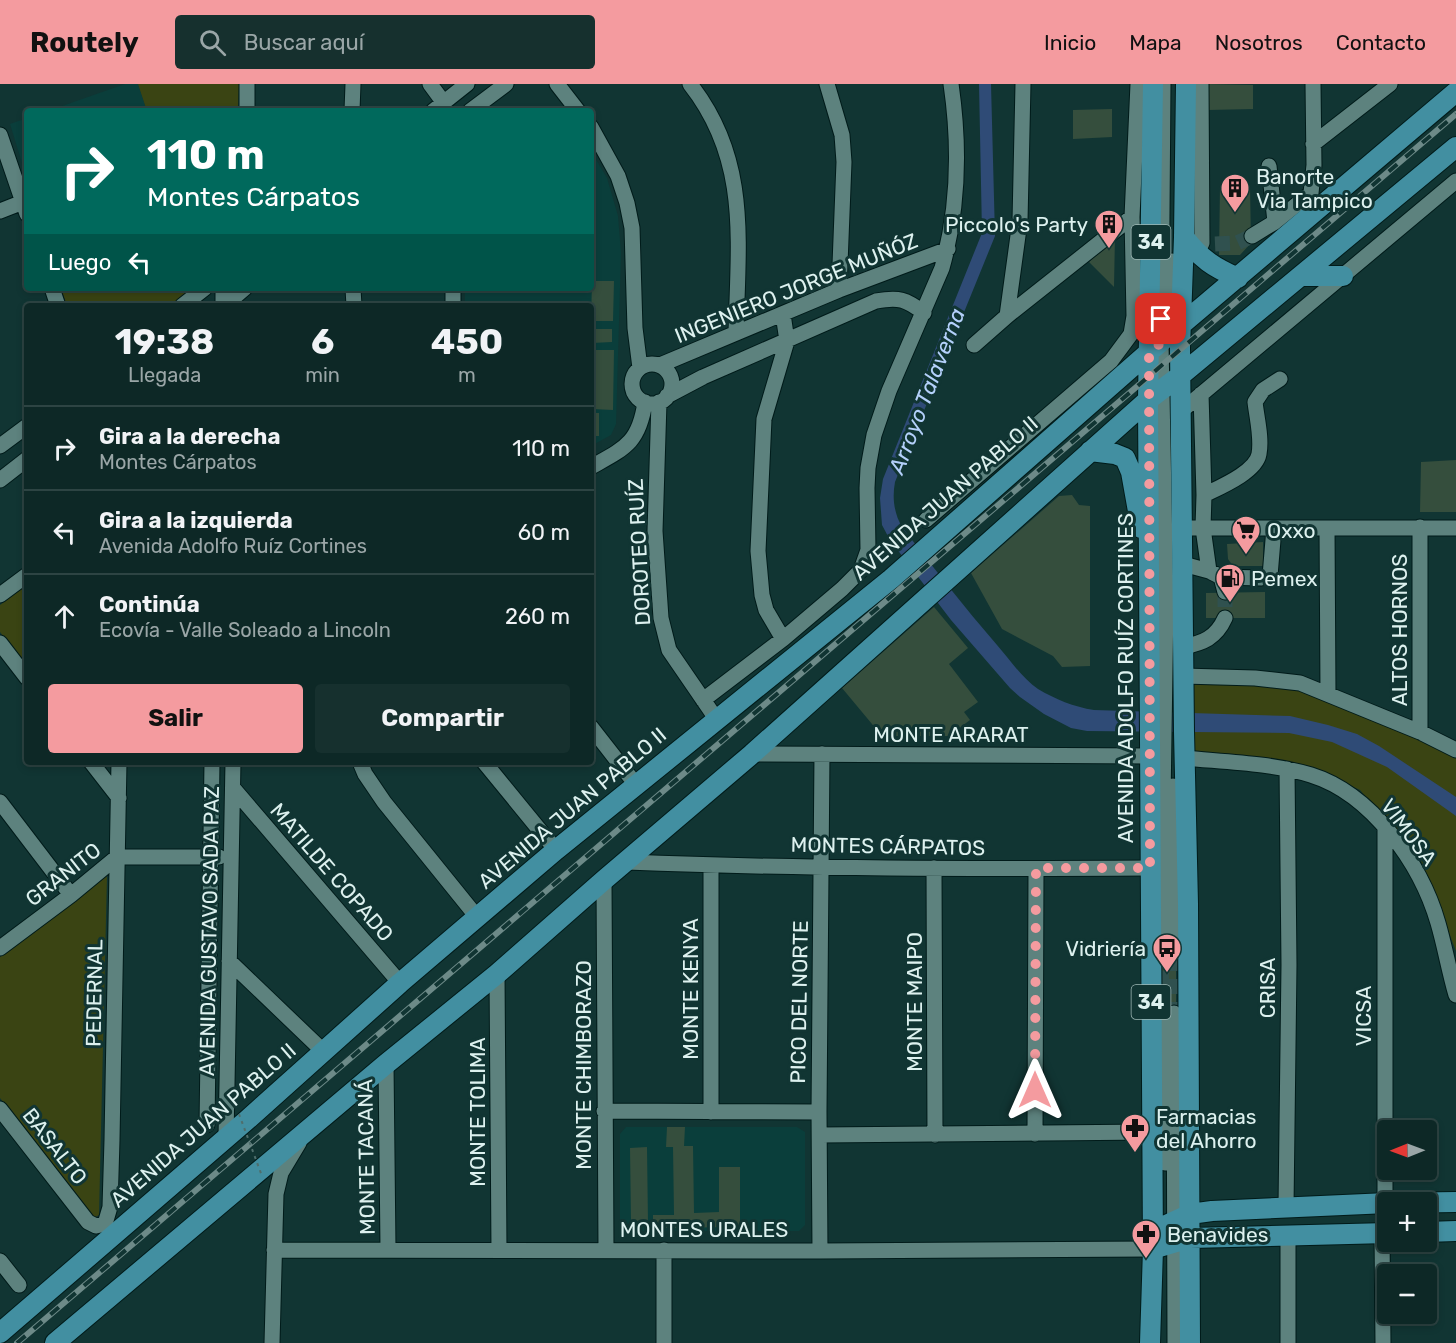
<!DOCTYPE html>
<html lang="es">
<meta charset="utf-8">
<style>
:root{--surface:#0d2826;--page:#16302e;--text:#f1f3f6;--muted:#9aa6a7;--line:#2d4443;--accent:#f49b9f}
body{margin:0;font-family:Rubik,sans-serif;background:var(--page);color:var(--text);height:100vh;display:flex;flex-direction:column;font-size:22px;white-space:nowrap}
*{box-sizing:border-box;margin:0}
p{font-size:20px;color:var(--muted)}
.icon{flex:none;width:33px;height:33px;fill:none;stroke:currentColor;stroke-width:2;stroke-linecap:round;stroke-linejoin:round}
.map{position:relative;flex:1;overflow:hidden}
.panel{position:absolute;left:24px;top:219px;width:570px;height:462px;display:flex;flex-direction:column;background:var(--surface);border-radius:6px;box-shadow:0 3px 9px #0003,0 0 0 2px var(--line)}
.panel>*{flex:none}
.banner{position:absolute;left:24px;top:24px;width:570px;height:183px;border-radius:6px;box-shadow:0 3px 9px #0003,0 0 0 2px var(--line);background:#00695c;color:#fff;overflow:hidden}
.needle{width:39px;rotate:269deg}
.fabs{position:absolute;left:1377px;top:1036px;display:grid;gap:12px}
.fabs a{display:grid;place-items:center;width:60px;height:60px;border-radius:6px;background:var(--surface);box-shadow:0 3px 9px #0003,0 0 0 2px var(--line);font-size:30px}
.pin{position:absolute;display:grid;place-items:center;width:51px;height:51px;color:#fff;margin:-26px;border-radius:12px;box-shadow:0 3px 9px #0006}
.me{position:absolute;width:66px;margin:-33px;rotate:0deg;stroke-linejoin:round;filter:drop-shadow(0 0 4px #0008)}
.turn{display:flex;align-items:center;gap:21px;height:126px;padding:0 24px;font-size:27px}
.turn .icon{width:78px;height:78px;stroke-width:2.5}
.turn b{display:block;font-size:42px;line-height:51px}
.then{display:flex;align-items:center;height:57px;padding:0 24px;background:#0003;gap:12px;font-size:22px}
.eta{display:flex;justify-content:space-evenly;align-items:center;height:102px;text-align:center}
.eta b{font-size:36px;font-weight:700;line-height:42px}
.action{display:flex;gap:12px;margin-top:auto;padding:12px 24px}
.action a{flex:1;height:69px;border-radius:6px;background:var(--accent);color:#111;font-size:24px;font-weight:700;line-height:69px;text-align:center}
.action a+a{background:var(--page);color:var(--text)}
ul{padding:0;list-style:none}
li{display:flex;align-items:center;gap:18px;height:84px;padding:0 24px;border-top:2px solid var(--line)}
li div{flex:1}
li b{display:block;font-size:22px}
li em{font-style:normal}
header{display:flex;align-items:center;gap:36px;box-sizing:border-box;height:84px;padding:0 30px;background:var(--accent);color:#111}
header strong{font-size:28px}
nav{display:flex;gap:33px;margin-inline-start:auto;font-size:21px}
.search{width:420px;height:54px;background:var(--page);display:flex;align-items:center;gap:15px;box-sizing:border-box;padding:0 21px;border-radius:6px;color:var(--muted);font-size:22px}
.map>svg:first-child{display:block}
.built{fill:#0a3e3b}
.green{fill:#3a4413}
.water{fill:#2f4b76}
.building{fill:#354e3d}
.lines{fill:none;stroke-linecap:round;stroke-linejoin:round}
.minor-tunnel{stroke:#30514f;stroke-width:15;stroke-dasharray:15 8;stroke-linecap:butt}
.minor-casing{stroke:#011b1a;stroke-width:17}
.major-casing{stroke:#011b1a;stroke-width:22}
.minor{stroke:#5d827e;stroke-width:15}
.major{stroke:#428fa1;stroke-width:20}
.rail-casing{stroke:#6d8a88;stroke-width:6}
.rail{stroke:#113533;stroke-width:4;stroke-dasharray:11;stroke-linecap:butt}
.path-bridge{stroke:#4f6e6c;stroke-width:2;stroke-dasharray:3 4.5;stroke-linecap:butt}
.route{stroke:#f49b9f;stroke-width:10;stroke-dasharray:0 18}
.labels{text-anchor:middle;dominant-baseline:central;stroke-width:6;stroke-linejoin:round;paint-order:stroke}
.shield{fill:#113533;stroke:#a0b9b7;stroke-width:1.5}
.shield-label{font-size:20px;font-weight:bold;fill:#ddf1ef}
.poi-label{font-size:21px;fill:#ddf1ef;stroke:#113533;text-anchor:start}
.street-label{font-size:21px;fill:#ddf1ef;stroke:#113533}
.water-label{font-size:22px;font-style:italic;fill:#b4d0fa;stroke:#113533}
</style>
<header>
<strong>Routely</strong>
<div class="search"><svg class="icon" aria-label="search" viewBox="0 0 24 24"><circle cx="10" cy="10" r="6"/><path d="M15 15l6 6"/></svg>Buscar aquí</div>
<nav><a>Inicio</a><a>Mapa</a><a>Nosotros</a><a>Contacto</a></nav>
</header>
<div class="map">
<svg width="1456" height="1259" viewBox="0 0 1456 1259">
<rect width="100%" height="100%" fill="#113533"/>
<path class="built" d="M125,0H138L147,27H48Z
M27,34V95L10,40Z
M591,67L607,94L618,132L621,169L616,340L611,351L591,362V222H465V204H591Z
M626,1043H797L805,1048V1141L799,1147H626L620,1142V1050Z"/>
<path class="green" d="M138,0H239L238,27H147Z
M61,204H195L171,222H67Z
M27,501V583L0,548V521Z
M1191,595L1303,603L1456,672V867L1420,774L1360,706L1305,681L1192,672Z
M107,792L99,1131L92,1135L0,1014V873Z"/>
<path class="water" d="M979,0H991L995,152L895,398C892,414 894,429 902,443C933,483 964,523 997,561C1010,576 1022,594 1038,605C1055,615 1074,623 1094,626L1290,632L1328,641L1357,650L1379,662L1456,713V732L1387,683L1332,658L1289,649L1087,647L1071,644L1044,630L1020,613L1010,604L951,536L890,456L882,441L880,414L883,395L982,149Z"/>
<path class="building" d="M1207,0L1253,1V25L1208,26Z
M1112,25V53L1073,55V26Z
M1220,102H1250L1251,159L1240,171H1219Z
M1115,152L1114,203L1089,178Z
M592,197H614L613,237H591Z
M259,219L291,220V222H248Z
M592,245H612V258L592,259Z
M592,266H614L613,326L592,325Z
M591,329H599V352H591Z
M1456,376V428H1420L1421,378Z
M1072,411L1079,421L1090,422V582L1062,583L1053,572L1002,545L971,489L1059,412Z
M1263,458V482H1233L1228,475L1227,460Z
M1265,508V534H1206V509Z
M934,523L968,564L949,580L978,618L964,628L970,636L949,652H882L842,604Z
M1157,849H1176V929L1157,930Z
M667,1043H685L684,1062H693L694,1129L719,1128V1083H740V1143L653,1144V1131H674L673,1063H666Z
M647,1063L648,1139H631L630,1064Z"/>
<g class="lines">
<path class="minor-tunnel" d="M1215,160L1237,159L1252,152
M1225,508V534
M1174,849V929
M1161,864L1162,930"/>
<g class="minor-casing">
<path id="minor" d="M430,0L444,19
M557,0L578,27
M690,0C750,76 738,158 736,248
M827,0L842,51L844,78L839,206
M247,27V0
M352,27L353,0
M433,27L467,0
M470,27L506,0
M591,43L618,92L627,119L632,144L635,244L640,284
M0,51L27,130
M1313,60L1390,0
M1269,82L1275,138
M0,127L23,118
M1252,152L1275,138L1311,109L1314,81L1313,0
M1197,170L1202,159L1201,0
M1172,177V234
M52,204L58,222
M353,204L354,222
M182,222L205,204
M223,222V204
M224,222L245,204
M453,222V204
M783,230L787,257L764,335L758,467L762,511L766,526L783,555
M1007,232L1020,137L1023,0
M974,261L1007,232L1132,133
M632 300a20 20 0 1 1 40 0a20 20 0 1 1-40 0Z
M660,281L839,206L948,165
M1201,310L1204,411L1203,444L1209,487
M667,312L703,293L876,217C899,213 906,215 924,229
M659,318L655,447L661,534L669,566L717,636
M1180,328L1456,97
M0,362L27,342
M591,383C625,364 639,359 645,318
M0,396L27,375
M1204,411C1220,403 1256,388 1259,370C1262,354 1257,335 1255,318L1263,306L1280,295
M926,436L1111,277L1131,250L1134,232L1132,133L1138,0
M1182,444H1456
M1327,444L1328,610
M1183,480L1209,487L1221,493L1225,508
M1221,493L1261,494L1270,492L1274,444
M0,511L27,491
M0,559L27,594
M1183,563C1203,559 1216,554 1225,534
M1183,592L1255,594L1300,599L1420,648L1456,666
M703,616L783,555L842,505L861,486L868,466L867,404L868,384L874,351L889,307L942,184C959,123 960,62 951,0
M591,643L637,702
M1420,648V443
M752,670L1149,672
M1184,674C1226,678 1271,679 1311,691C1372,710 1421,780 1438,839C1445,863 1449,887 1456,911
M91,678L119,714
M360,678L365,690L384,718L477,833
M484,678L556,766
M1173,702L1174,849
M233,704L400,899
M0,718L71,811
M627,778C801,785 975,785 1150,784
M934,784L935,1051
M604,796L606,1166
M1161,849L1166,518L1161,259L1163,0
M0,864L71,811L117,773H219
M229,877L323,967
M497,890L499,1166
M1174,929L1175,1259
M1162,930L1165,1079
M386,980L388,1165
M0,1025L88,1138L96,1142L105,1140L110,1123L112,1056L119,678
M604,1027L819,1028
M711,1028V781
M207,1041L212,678
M1035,1050L1036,785
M820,1051L1152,1048
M226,1054L233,678
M1385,1119V744
M1286,1123L1289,881L1287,685
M1382,1149L1383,1259
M274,1166L820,1167L1153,1165
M820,1167L819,1028L822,670
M0,1177L19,1201
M272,1259L276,1110L281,1089L299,1059
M664,1259V1166
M1288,1259V1152"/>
</g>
<g class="major-casing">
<path id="major" d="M1186,0L1184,153L1180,264L1184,648L1188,820L1190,1259
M1184,153C1201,175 1213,183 1238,194
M1301,192H1343
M1090,367L1115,370L1125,374L1131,388L1141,444
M1389,1119L1456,1118
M1153,1147L1190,1130L1212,1127L1388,1119
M1426,1148L1456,1147
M1153,1165L1190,1154L1388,1149
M0,1249L247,1036L400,899L556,766L891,495L1149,268L1456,8
M55,1259L386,980L497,890L604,796L752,670L1148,316L1181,291L1456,63
M1150,1259L1153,1165L1148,316L1153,0"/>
</g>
<use href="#minor" class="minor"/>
<use href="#major" class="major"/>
<g class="rail-casing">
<path id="rail" d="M17,1259L1456,30"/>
</g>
<use href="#rail" class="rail"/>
<path class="path-bridge" d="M239,1030L262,1092"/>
</g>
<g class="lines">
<path class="route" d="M1035,1006L1036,784H1150L1149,268L1161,259V235"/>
</g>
<defs>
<g id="building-pin" transform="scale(1.5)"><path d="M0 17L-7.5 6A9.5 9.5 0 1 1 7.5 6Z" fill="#f49b9f" stroke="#113533"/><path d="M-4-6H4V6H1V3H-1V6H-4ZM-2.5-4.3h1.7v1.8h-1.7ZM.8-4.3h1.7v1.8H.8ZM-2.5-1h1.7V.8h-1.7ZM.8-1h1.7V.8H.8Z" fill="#111"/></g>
<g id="supermarket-pin" transform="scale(1.5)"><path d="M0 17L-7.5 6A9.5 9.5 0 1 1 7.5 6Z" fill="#f49b9f" stroke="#113533"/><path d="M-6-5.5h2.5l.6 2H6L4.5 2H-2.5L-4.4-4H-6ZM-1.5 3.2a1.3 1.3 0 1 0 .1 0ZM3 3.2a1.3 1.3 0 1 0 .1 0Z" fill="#111"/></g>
<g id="fuel-pin" transform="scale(1.5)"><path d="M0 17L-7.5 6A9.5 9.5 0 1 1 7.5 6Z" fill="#f49b9f" stroke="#113533"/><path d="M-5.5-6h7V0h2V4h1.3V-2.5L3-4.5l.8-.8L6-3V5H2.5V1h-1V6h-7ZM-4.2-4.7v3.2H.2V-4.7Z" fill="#111"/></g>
<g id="bus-pin" transform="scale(1.5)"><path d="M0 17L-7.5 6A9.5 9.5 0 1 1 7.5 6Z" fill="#f49b9f" stroke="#113533"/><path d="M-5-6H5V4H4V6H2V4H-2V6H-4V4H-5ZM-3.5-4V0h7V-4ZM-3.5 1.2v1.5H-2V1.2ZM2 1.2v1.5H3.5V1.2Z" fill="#111"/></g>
<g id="pharmacy-pin" transform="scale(1.5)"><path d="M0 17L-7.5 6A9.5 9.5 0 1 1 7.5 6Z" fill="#f49b9f" stroke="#113533"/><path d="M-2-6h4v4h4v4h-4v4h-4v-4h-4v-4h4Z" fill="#111"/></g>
</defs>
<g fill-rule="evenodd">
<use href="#building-pin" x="1235" y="104"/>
<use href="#building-pin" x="1109" y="140"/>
<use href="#supermarket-pin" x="1246" y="446"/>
<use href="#fuel-pin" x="1230" y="494"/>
<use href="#bus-pin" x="1167" y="864"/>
<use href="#pharmacy-pin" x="1135" y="1044"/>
<use href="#pharmacy-pin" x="1146" y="1150"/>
</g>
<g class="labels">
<g class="shield">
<rect x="1131.5" y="141" width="39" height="34" rx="4.5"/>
<rect x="1131.5" y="901" width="39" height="34" rx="4.5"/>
</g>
<g class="shield-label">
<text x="1151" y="158">34</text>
<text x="1151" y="918">34</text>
</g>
<g class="poi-label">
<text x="1256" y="92">Banorte<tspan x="1256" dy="24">Via Tampico</tspan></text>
<text x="1088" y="140" text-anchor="end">Piccolo's Party</text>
<text x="1267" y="446">Oxxo</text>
<text x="1251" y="494">Pemex</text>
<text x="1146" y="864" text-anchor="end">Vidriería</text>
<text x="1156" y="1032">Farmacias<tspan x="1156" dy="24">del Ahorro</tspan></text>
<text x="1167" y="1150">Benavides</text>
</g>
<g class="street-label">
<text transform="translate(796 204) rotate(-22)">INGENIERO JORGE MUÑÓZ</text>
<text transform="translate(945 414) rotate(-41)">AVENIDA JUAN PABLO II</text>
<text transform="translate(639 468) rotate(-93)">DOROTEO RUÍZ</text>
<text transform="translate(1399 546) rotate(-90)">ALTOS HORNOS</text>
<text transform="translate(1125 594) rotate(-90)">AVENIDA ADOLFO RUÍZ CORTINES</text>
<text x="951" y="650">MONTE ARARAT</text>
<text transform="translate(572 724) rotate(-40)">AVENIDA JUAN PABLO II</text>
<text transform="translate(1409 748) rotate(53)">VIMOSA</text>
<text transform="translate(888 762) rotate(1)">MONTES CÁRPATOS</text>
<text transform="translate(332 788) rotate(49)">MATILDE COPADO</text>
<text transform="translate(63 790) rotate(-38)">GRANITO</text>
<text transform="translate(209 847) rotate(-89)">AVENIDA GUSTAVO SADA PAZ</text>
<text transform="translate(1267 904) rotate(-90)">CRISA</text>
<text transform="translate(690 905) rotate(-90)">MONTE KENYA</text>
<text transform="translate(94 909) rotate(-89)">PEDERNAL</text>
<text transform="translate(799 918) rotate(-89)">PICO DEL NORTE</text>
<text transform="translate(914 918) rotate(-90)">MONTE MAIPO</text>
<text transform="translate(1363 932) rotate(-90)">VICSA</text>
<text transform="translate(583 981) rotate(-90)">MONTE CHIMBORAZO</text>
<text transform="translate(477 1028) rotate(-90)">MONTE TOLIMA</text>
<text transform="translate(203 1041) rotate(-41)">AVENIDA JUAN PABLO II</text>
<text transform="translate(55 1062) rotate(52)">BASALTO</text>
<text transform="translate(366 1073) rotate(-91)">MONTE TACANÁ</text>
<text x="704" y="1145">MONTES URALES</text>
</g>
<g class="water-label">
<text transform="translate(927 307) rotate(-69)">Arroyo Talaverna</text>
</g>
</g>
</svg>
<div class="fabs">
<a><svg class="needle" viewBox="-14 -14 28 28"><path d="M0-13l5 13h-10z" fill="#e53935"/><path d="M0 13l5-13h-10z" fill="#9aa6a7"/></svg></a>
<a>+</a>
<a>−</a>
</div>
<div class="pin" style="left:1161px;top:235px;background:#d93025"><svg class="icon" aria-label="arrive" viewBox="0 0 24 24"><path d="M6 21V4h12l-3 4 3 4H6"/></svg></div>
<svg class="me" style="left:1035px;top:1006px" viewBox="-20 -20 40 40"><path d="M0-17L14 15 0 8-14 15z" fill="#f49b9f" stroke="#fff" stroke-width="4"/></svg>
<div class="banner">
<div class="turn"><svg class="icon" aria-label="right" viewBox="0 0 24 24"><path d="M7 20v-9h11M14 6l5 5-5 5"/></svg><div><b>110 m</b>Montes Cárpatos</div></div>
<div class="then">Luego<svg class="icon" aria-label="left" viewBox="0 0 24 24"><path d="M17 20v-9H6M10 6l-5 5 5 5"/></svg></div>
</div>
<section class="panel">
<div class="eta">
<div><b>19:38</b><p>Llegada</p></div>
<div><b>6</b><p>min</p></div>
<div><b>450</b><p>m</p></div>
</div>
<ul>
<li><svg class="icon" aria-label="right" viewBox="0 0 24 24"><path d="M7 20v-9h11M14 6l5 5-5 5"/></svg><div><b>Gira a la derecha</b><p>Montes Cárpatos</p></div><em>110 m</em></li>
<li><svg class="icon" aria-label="left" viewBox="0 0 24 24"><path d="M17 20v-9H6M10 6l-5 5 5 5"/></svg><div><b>Gira a la izquierda</b><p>Avenida Adolfo Ruíz Cortines</p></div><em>60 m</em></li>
<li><svg class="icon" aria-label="ahead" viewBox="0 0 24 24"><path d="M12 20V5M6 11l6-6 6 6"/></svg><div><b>Continúa</b><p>Ecovía - Valle Soleado a Lincoln</p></div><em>260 m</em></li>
</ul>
<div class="action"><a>Salir</a><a>Compartir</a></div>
</section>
</div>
